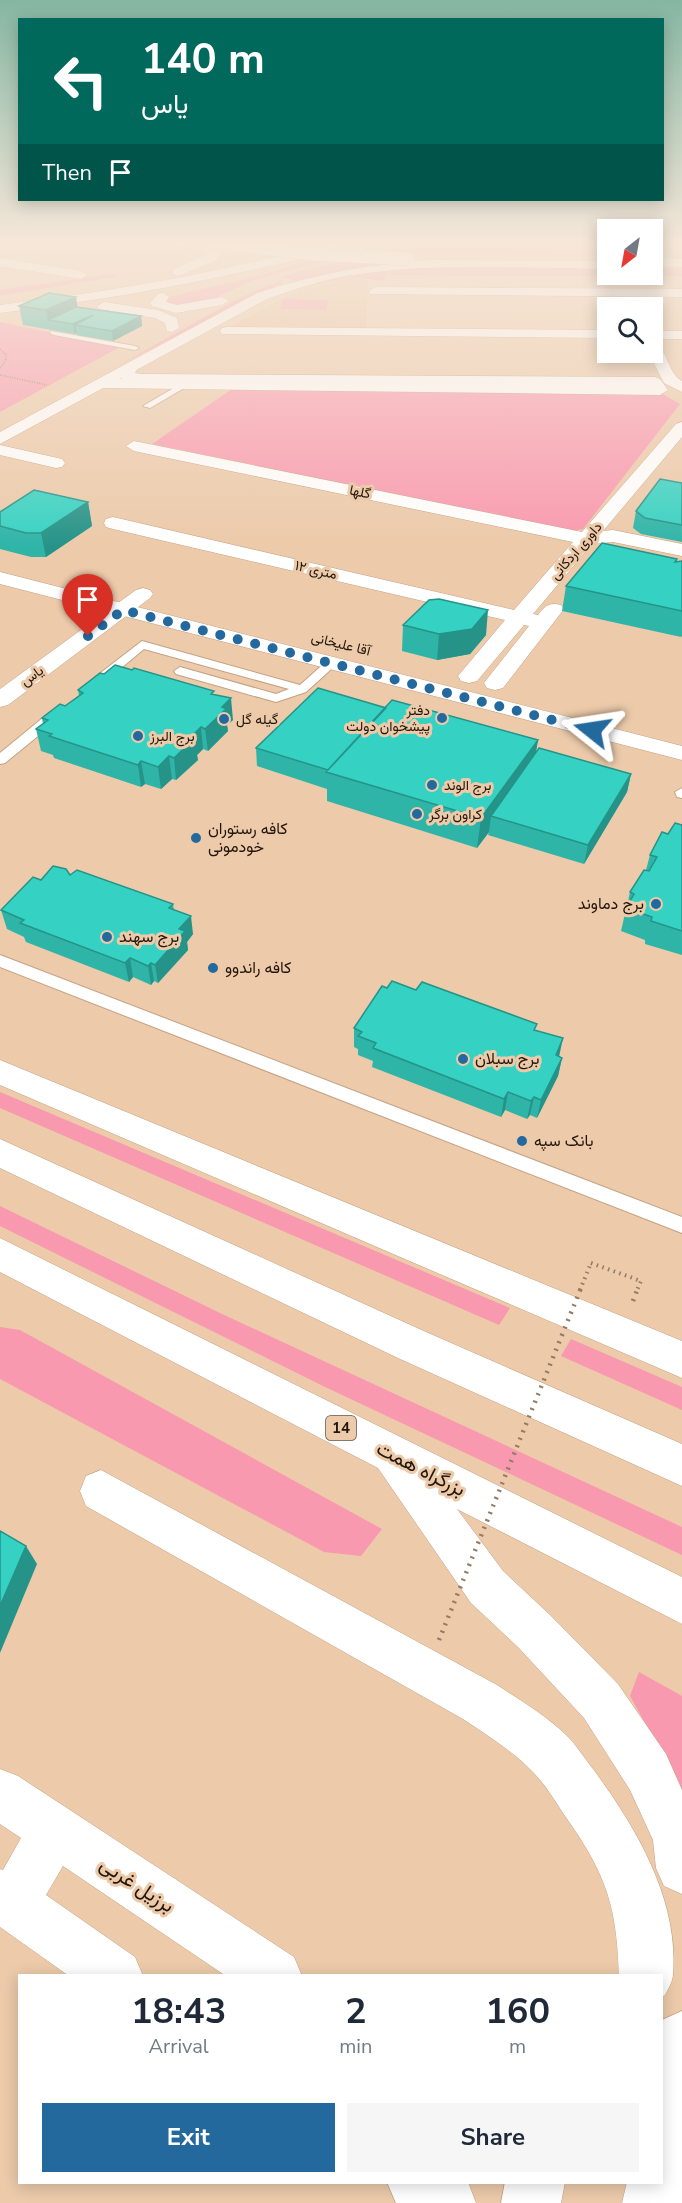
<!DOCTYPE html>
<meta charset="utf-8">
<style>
:root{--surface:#fff;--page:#f6f6f7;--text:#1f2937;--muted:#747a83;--accent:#23699e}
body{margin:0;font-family:"Nunito Sans",Vazirmatn,sans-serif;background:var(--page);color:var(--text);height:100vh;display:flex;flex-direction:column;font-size:22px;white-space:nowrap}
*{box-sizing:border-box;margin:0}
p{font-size:20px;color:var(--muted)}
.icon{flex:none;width:33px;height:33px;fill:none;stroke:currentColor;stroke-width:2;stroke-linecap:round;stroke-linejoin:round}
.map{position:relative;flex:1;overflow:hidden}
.details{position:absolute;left:18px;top:1974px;width:645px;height:210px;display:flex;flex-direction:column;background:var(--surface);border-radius:0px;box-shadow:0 3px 15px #0003}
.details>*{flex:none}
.guide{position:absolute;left:18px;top:18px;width:646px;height:183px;border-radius:0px;box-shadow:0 3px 15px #0003;background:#00695c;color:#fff;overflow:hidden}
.needle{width:39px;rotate:211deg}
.controls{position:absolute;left:597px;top:219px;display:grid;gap:12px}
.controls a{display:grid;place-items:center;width:66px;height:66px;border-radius:0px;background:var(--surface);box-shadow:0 3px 15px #0003;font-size:30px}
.pin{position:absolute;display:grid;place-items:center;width:51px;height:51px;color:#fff;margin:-62px -26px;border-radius:50% 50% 50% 0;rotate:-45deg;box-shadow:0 0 6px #0007}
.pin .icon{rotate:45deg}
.me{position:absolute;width:66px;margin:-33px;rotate:285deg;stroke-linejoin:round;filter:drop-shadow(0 0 4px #0008)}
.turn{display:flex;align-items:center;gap:21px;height:126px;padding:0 24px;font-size:27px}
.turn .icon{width:78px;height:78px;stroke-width:2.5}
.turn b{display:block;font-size:42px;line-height:51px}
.then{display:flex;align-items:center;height:57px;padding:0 24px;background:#0003;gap:12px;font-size:22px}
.eta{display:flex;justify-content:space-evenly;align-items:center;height:102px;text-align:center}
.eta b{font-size:36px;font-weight:700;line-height:42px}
.cta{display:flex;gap:12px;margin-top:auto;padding:12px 24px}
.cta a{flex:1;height:69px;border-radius:0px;background:var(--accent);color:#fff;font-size:24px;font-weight:700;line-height:69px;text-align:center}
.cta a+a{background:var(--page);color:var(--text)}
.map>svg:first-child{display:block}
.built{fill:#e7c09a}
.green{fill:#f999af}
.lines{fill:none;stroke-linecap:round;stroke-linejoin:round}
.service-casing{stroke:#c3a283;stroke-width:2}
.minor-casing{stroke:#c3a283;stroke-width:1}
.tertiary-casing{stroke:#c3a283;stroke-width:1}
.secondary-casing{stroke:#c3a283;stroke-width:1}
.trunk-casing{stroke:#c3a283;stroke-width:1}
.path-far2{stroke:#947b64;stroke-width:1.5;stroke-dasharray:1 1.5;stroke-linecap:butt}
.path-far1{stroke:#947b64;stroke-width:4;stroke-dasharray:1.5 4.5;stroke-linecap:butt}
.path{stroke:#947b64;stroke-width:4.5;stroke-dasharray:2 6;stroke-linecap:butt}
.service{fill:#fff;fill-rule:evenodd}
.minor{fill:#fff;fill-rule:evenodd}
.tertiary{fill:#fff;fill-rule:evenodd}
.secondary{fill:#fff;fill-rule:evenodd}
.trunk{fill:#fff;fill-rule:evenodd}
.secondary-bridge-casing{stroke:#c3a283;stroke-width:14;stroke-linecap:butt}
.path-bridge-far1{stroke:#947b64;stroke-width:4;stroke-dasharray:1.5 4.5;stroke-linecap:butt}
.path-bridge{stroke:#947b64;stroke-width:4.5;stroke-dasharray:2 6;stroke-linecap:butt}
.secondary-bridge{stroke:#fff;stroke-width:13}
.wall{fill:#2eb5a8}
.shaded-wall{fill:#259388}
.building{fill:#35d2c3;stroke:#259388;stroke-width:1.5}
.route{stroke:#23699e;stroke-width:10;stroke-dasharray:0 18}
.poi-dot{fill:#23699e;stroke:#eccaaa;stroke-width:2}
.labels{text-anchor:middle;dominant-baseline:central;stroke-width:6;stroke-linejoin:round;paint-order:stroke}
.far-street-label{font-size:14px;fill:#22160a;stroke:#eccaaa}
.far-poi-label{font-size:14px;fill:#22160a;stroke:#eccaaa;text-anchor:start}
.shield{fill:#eccaaa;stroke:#5f4c3a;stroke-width:1.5}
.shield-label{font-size:15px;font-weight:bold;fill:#22160a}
.poi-label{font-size:16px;fill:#22160a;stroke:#eccaaa;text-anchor:start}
.near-street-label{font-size:20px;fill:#22160a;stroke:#eccaaa}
</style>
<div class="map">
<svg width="682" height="2203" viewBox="0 0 682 2203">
<rect width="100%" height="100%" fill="#eccaaa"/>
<path class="built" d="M385,240H549L551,251H368Z
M351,277L368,280L366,329L230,327L287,296Z"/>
<path class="green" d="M378,251H608L607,255L374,253Z
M320,258H346L300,267L257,279L197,306L165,305V300L173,296L265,274Z
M359,260L426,262L355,268L298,281L281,277L320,266Z
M398,268L607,269L608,274H652L653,269H682V276L387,275L384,281L351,277L314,285L310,283Z
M113,274L120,276L0,296V290Z
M282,280L281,283L117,366L239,298Z
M283,299L328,300L326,310L280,309Z
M0,322L120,347L0,412Z
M232,389L658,391L680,404L583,529L571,531L152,444Z
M0,1092L510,1308L499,1325L0,1108Z
M0,1206L222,1314L682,1527V1555L323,1386L0,1226Z
M0,1327L20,1330L382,1529L361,1556L324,1552L0,1379Z
M571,1339L682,1387V1410L561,1356Z
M639,1672L682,1696V1789L630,1696Z"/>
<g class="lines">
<g class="service-casing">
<path id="service" d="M374,240H383L363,249L382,253V255L353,250Z
M51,331L135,346L139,348L135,350L54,335L50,333Z
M184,382L191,384L150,408L143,406Z
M142,641L300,685L328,660L332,659L338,663L306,692L276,702L176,674L174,671L180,667L276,694L289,689L144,649L102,684H94L92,681L94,678Z
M55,711L60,712L61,715L60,718L5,763L0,764V753L50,712Z
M682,788V798L677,797L675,792Z
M0,955L682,1217V1233L0,967Z"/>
</g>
<g class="minor-casing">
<path id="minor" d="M0,258L81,271L87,275L81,279L0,266Z
M375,287L682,289V297L370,294L369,291Z
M227,327L608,330V338L222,334L220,331L222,328Z
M652,331H682V339H652Z
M652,342C668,347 667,373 682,381V392L664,383L648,352H652Z
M682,422V437L603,531L613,530L682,544V556L613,542L592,544L533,614L538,615C545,606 549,602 561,605L564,609L503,688L495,690L487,688L484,683L529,626L524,625L477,681L469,683L461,681L458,676L505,620L113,529L106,527L104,523L106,519L113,517L514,610L573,542L134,451L126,446L134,441L582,532L676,424Z
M0,445L62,459L65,463L62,467L56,468L0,455Z
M143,588L150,590L153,594L150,598L8,705L0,707V689L136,590Z
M101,1470L497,1685C521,1701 547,1716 567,1736C577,1746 584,1758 593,1769C635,1826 679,1899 673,1974C673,1981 668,1989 665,1995L662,1997V1976H619C617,1903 605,1872 563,1813C554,1799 545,1784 533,1772C513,1751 487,1735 463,1719L86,1506L80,1491L86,1476Z"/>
</g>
<g class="tertiary-casing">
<path id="tertiary" d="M131,364L138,368L135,373L141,374L655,377L660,379L668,390L660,395L104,388L96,383L104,378L122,379L118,375L126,365Z
M0,572L682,746V760L0,584Z
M0,1769L18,1776L294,1957L302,1976H226L63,1866L46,1895L135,1957L143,1976H69L0,1927V1869L3,1870L21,1838L0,1824Z
M387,2182H468L476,2203H396Z
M505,2182H565L561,2203H501Z"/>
</g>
<g class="secondary-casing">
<path id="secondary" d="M652,258L682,259V267L652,266Z
M432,260L608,261V269C521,268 432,262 346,276C319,281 293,290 267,299L0,444V432L257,293C315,274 371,264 432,260Z"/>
</g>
<g class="trunk-casing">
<path id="trunk" d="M157,240C178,240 206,236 221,253L215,261L178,276L174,275L172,272L174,269L208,254C193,244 170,250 157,240Z
M338,240H357C346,249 315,254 301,258C202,284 101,300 0,313V305C114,291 227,272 338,240Z
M163,293L169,297L166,302L177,305L222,297L229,301L222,305L176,313L152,306L150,303L158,294Z
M104,302L158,310L177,318L179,328L172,332L167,331L165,323L155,318L99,309L97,306Z
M0,1060L682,1341V1378L0,1085Z
M0,1139L426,1332L682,1444V1486L398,1358L0,1168Z
M0,1238L682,1577V1624L457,1509L503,1571L550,1615L618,1684L666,1754L682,1790V1894L664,1886L656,1868L653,1840L630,1790L584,1718L518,1647L471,1603L378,1468L0,1272Z
M682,2011V2203H622L627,2182H662V2020Z"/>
</g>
<path class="path-far2" d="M0,349L6,355V360L0,368
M0,375L47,385"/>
<path class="path-far1" d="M591,1263L641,1281L637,1290"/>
<path class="path" d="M633,1301L638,1288"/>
<use href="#service" class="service"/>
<use href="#minor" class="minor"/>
<use href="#tertiary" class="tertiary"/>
<use href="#secondary" class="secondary"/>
<use href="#trunk" class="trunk"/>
<g class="secondary-bridge-casing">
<path id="secondary-bridge" d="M195,240L311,254L408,259"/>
</g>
<path class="path-bridge-far1" d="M580,1290L591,1263"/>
<path class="path-bridge" d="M439,1640L581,1288"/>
<use href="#secondary-bridge" class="secondary-bridge"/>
</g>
<path class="wall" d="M652,240H682V241H652Z
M76,297L77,307L141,316L142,326L113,341L77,335V333L75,334L23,325L19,306Z
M682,483V542L641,534L633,528L636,511Z
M88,502L92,526L46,557H31L0,549V512Z
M677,559V562L682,561V636L681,637L562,611L566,586Z
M403,625L486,635L470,654L437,660L402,651Z
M78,690L214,694L233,720L227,725L228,731L208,751L203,749L197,755L198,760L176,780L172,779L161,789L145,784L141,787L54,758L53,755L41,751L36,729L43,724L42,718L65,706L79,696Z
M386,708L538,740L536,752L631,774L627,792L584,864L488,835L489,832L477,848L327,801V789L257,766L256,748Z
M682,825V955L645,944V940L621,931L630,892L646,870L650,855L668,834Z
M70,875L173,904L174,910L193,934L187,942L188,950L158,983L154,981L151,985L133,977L129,982L26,942L24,937L7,929L1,910L41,880Z
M387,988L416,990L536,1031L559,1057L562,1058L558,1076L537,1118L530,1115L527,1119L505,1110L501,1117L372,1067L373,1061L358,1055V1049L354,1047V1028Z"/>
<path class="shaded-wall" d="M76,297L79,316L48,320L50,330L46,310Z
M93,315L75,325L77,333L75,334L73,324Z
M141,316L142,326L113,341L112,331Z
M88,502L92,526L46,557L41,533Z
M488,610L486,635L470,654L437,660L439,634Z
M231,698L233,720L227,725L228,731L208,751L205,729L222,707Z
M201,727L203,749L197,755L198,760L176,780L174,758L192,736Z
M538,740L533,769L491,816L489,832L477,848L481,818Z
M169,756L172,779L161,789L158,767Z
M141,761L145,784L141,787L138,765Z
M631,774L627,792L584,864L588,845Z
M191,916L193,934L187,942L188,950L158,983L155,965L179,929Z
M130,958L133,977L129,982L125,963Z
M151,963L154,981L151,985L148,966Z
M563,1038L559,1057L552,1074L556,1055Z
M562,1058L558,1076L537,1118L541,1100Z
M508,1092L505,1110L501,1117L504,1099Z
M534,1097L530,1115L527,1119L531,1101Z
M26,1546L37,1564L0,1653V1606Z"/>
<path class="building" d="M49,293L76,297L46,310L19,306Z
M76,307L141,316L112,331L75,325L93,315L73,324L48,320Z
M660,479L682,483V525L645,518L636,511Z
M34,490L88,502L41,533H26L0,526V512Z
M602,543L677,559L675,562L682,561V611L566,586Z
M439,599L488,610L472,629L439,634L403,625L429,600Z
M115,665L132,670L134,668L214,691L211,694L231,698L222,707L226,709L205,729L201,727L192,736L195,738L174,758L169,756L158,767L141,761L138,765L49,736L52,734L36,729L48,720L42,718L60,704L65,706L83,693L78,690L100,673L104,674Z
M318,688L386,708L328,770L256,748Z
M392,700L538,740L481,818L326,772Z
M539,748L631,774L588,845L491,816Z
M675,823L682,825V931L651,921L652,917L626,908L634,894L630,892L644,870L649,871L657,857L650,855L662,832L668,834Z
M53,866L66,869L70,875L77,870L173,904L169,908L191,916L179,929L185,931L155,965L151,963L148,966L130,958L125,963L20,923L24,920L1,910L33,877L41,880Z
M392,981L416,990L422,982L537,1024L534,1030L563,1038L556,1055L562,1058L541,1100L534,1097L531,1101L508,1092L504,1099L373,1048L376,1043L358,1036L362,1032L354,1028L382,986L387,988Z
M0,1531L26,1546L0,1606Z"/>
<linearGradient id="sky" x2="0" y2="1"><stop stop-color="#85b6a2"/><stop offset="0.44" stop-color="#f6e7d9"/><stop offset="1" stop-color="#f6e7d9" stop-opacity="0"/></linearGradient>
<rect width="682" height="549" fill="url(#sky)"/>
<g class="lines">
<path class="route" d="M88,636L123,610L592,730"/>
</g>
<g class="poi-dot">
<circle cx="442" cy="718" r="6"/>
<circle cx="224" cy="719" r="6"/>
<circle cx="138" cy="736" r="6"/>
<circle cx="432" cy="785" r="6"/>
<circle cx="417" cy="814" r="6"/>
<circle cx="196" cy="838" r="6"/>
<circle cx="656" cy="904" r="6"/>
<circle cx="107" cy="937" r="6"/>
<circle cx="213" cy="968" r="6"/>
<circle cx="463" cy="1059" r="6"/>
<circle cx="522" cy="1141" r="6"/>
</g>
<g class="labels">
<g class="far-street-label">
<text transform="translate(360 492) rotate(12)">گلها</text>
<text transform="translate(576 551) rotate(-49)">داوری اردکانی</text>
<text transform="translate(316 570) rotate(13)">۱۲ متری</text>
<text transform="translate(341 644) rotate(14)">آقا علیخانی</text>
<text transform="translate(32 676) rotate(-36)">یاس</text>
</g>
<g class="far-poi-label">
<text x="430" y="710" text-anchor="end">دفتر<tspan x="430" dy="16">پیشخوان دولت</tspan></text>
<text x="236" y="719">گیله گل</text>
<text x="150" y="736">برج البرز</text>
<text x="444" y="785">برج الوند</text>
<text x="429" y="814">کراون برگر</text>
</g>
<rect class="shield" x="326" y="1416" width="30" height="24" rx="4.5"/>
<g class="shield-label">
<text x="341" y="1428">14</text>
</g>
<g class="poi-label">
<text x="208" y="829">کافه رستوران<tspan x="208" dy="18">خودمونی</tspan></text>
<text x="644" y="904" text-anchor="end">برج دماوند</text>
<text x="119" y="937">برج سهند</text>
<text x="225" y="968">کافه راندوو</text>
<text x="475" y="1059">برج سبلان</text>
<text x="534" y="1141">بانک سپه</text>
</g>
<g class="near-street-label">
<text transform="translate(421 1469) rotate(27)">بزرگراه همت</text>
<text transform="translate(137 1885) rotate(33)">برزیل غربی</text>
</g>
</g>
</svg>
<div class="controls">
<a><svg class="needle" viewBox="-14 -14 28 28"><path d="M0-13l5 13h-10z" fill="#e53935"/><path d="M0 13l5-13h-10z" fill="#747a83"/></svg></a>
<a><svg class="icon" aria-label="search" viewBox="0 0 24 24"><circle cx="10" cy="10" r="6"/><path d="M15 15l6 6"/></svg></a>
</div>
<div class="pin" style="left:88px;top:636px;background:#d93025"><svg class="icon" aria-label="arrive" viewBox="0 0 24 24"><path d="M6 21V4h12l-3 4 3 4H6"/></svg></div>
<svg class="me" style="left:592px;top:730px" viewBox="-20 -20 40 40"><path d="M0-17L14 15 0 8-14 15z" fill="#23699e" stroke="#fff" stroke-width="4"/></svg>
<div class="guide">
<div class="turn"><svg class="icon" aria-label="left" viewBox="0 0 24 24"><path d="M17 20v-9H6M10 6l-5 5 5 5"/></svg><div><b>140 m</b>یاس</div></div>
<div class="then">Then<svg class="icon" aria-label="arrive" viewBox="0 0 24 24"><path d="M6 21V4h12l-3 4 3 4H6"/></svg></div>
</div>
<section class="details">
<div class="eta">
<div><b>18:43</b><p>Arrival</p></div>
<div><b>2</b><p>min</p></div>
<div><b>160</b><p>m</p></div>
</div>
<div class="cta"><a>Exit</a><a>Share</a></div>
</section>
</div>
